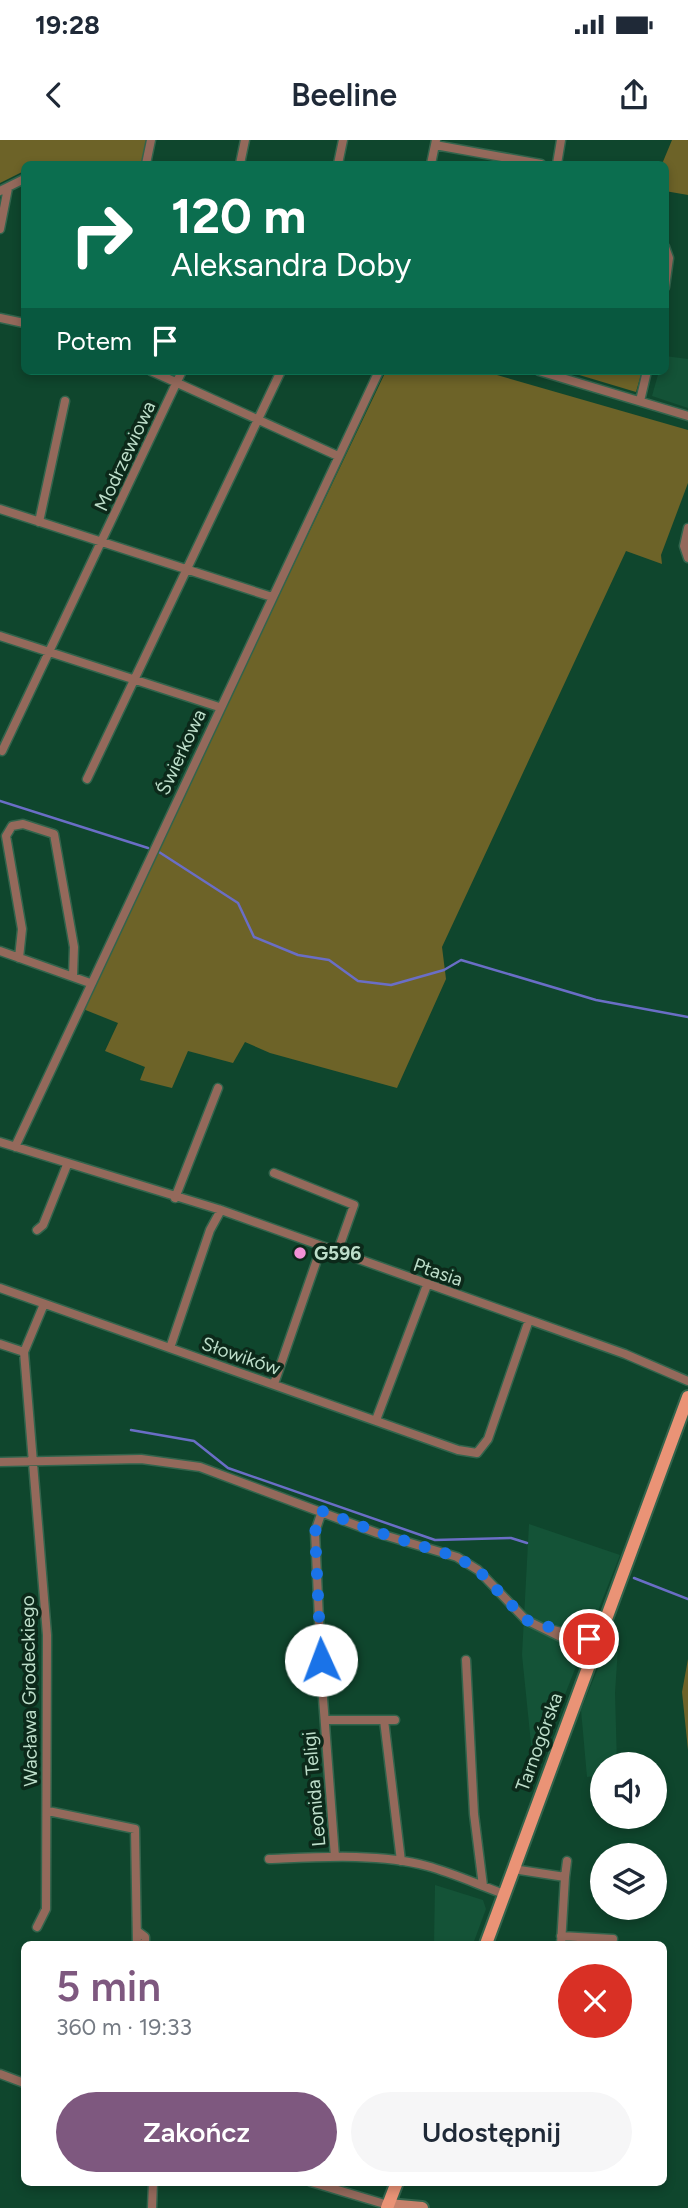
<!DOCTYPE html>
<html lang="pl">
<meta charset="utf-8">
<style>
:root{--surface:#fff;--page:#f6f6f7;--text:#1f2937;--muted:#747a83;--accent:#7e587f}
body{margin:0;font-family:Figtree,sans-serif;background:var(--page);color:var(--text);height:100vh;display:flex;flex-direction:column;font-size:26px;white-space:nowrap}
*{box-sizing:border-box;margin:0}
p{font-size:23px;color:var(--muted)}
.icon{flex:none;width:38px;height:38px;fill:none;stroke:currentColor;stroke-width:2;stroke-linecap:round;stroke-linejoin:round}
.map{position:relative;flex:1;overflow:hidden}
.side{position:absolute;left:21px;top:1801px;width:646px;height:245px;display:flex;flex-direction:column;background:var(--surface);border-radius:10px;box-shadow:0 4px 10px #0003}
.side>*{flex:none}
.top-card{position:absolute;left:21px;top:21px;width:648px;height:214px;border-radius:10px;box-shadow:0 4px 10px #0003;background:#0b6e4f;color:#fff;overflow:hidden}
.tools{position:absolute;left:590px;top:1612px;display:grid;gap:14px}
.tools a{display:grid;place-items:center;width:77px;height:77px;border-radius:50%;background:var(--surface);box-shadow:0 4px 10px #0003;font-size:35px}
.pin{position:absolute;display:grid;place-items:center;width:60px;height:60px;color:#fff;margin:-30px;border:4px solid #fff;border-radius:50%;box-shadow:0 2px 7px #0007}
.me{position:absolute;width:77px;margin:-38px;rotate:358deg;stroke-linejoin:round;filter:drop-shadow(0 0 5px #0008)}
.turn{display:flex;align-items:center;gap:24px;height:147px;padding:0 35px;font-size:32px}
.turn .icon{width:91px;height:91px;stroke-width:2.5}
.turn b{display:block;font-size:49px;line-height:60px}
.then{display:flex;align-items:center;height:66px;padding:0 35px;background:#0003;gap:14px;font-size:26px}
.round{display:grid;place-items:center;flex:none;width:74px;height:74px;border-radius:37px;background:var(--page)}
.overview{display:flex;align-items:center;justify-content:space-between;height:119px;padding:0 35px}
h1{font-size:42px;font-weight:600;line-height:52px;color:var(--accent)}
.cta{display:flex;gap:14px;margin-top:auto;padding:14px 35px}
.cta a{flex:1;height:80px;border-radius:42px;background:var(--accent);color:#fff;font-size:28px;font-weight:600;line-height:80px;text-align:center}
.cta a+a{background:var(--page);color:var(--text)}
.status{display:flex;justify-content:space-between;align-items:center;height:49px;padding:0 35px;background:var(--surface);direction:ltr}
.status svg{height:19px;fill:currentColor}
header{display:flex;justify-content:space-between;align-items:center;height:91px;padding:0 35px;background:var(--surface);font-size:32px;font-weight:600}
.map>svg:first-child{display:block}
.built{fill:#145337}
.green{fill:#6d6328}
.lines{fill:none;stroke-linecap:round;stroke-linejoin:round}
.stream{stroke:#6a6ec6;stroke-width:2.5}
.street-casing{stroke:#32644c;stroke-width:11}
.secondary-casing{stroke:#32644c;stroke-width:16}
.primary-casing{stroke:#32644c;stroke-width:16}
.street{stroke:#94695b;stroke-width:8}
.secondary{stroke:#c5816b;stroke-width:12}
.primary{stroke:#ea9376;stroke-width:12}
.route{stroke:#1a73e8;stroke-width:12;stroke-dasharray:0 21.6}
.poi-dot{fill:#f391d6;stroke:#0c291a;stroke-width:2.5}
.labels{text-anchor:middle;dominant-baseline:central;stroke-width:7;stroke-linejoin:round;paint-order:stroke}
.street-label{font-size:19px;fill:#bddeca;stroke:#0c291a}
.poi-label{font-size:19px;font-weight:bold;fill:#bddeca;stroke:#0c291a;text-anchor:start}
</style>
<div class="status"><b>19:28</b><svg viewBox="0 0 49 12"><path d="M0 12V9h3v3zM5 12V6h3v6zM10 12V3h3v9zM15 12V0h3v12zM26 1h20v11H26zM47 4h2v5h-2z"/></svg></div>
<header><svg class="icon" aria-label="back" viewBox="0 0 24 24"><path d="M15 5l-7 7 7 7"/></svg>Beeline<svg class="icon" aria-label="share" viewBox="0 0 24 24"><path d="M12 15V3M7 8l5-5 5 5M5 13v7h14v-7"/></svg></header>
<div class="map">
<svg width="688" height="2068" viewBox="0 0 688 2068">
<rect width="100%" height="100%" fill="#0f462d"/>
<path class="built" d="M665,216L688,219V268L652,256L659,231H665Z
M529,1384L620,1415L534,1633L522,1515Z
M607,1506L618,1508L615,1553L617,1624H602V1635L587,1637L581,1570Z
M435,1745L483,1760L486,1769L473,1804H434Z"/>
<path class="green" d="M0,0H147L142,24H24V31L0,43Z
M672,0H688V55L665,51V24H662Z
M386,231H483L688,290V343L661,415L662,424L626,411L442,807L446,839L397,948L270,913L245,902L233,923L188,911L172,948L140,940L145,927L105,911L118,883L83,869V866Z
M566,231H642L636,252Z
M688,1519V1610L682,1552Z"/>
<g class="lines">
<path class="stream" d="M0,661L148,708
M159,712L238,763L254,797L298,815L329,820L358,841L391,845L444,830L461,820L596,860L688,877
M131,1290L194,1301L228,1328L435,1400L511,1398L527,1403
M634,1438L688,1459"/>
<g class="street-casing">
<path id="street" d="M435,5L541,24
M146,24L151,0
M240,24L245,0
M338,24L343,0
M431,24L436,0
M557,24L561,0
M0,51L24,39
M0,89L8,48
M665,107L669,118L665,147
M0,178L24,183
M151,231L338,316
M539,231L688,276
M640,261L647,231
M0,369L272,457
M39,382L65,261
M688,388L684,406L688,418
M0,496L219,567
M2,611L182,231
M87,639L281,231
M0,811L90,843
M19,818L22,789L6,696L12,686L23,684L54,694L74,807L73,836
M0,1002L221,1070L625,1214L688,1241
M15,1007L379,231
M274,1033L354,1065L337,1113
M175,1058L218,948
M37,1090L43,1085L67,1025
M0,1148L458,1310L477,1313L488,1299L529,1180
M0,1204L24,1212
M170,1208L210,1090L221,1070
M24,1212L47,1495L46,1769L37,1787
M24,1212L44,1164
M274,1244L321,1108
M376,1280L427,1145
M0,1322L141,1319L200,1327L377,1393L457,1417L478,1430L526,1480L585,1509L594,1507L589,1499L549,1489
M322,1371L315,1392L322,1545L335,1717
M466,1520L474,1674L483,1746
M325,1580H395
M384,1580L401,1721
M48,1671L135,1689L137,1804
M269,1719C319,1717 379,1713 427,1726C453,1733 479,1745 504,1754
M513,1729L565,1737L561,1804
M565,1737L567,1721
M137,1791L145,1797V1804
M561,1796L613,1799L612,1804
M0,1934L24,1943
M311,2042L388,2065
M152,2068L153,2042"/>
</g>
<g class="secondary-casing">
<path id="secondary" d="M388,2065L422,2068"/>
</g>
<g class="primary-casing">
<path id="primary" d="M486,1804L688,1257
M387,2068L397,2042"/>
</g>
<use href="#street" class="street"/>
<use href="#secondary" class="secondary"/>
<use href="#primary" class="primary"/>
</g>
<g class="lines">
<path class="route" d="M321,1520L315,1392L322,1371L377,1392L457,1417L478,1430L526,1480L589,1499"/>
</g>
<circle class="poi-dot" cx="300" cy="1113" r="7"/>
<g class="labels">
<g class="street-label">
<text transform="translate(125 316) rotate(-65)">Modrzewiowa</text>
<text transform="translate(181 612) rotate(-65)">Świerkowa</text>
<text transform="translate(438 1132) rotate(19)">Ptasia</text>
<text transform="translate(241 1216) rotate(19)">Słowików</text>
<text transform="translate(29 1551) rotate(-91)">Wacława Grodeckiego</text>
<text transform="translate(539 1602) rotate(-70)">Tarnogórska</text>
<text transform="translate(314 1649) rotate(-95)">Leonida Teligi</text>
</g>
<g class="poi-label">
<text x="314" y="1113">G596</text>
</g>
</g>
</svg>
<div class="tools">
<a><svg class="icon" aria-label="sound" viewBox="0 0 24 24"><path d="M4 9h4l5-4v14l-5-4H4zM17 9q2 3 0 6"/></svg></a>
<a><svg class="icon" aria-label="layers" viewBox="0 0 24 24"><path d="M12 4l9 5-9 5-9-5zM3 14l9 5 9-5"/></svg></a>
</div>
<div class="pin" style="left:589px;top:1499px;background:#d93025"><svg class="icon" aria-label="arrive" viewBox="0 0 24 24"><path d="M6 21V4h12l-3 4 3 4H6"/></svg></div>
<svg class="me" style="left:321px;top:1520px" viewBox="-20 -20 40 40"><circle r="19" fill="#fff"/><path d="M0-13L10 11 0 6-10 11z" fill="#1a73e8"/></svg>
<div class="top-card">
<div class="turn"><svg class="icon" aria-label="right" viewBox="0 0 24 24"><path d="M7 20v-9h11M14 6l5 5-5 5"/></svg><div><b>120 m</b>Aleksandra Doby</div></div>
<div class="then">Potem<svg class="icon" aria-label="arrive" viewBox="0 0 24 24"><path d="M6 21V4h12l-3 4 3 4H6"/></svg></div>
</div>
<section class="side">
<div class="overview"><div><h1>5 min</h1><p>360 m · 19:33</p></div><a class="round" style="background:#d93025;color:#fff"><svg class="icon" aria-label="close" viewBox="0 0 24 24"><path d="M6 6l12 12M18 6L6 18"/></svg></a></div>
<div class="cta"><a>Zakończ</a><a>Udostępnij</a></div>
</section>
</div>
